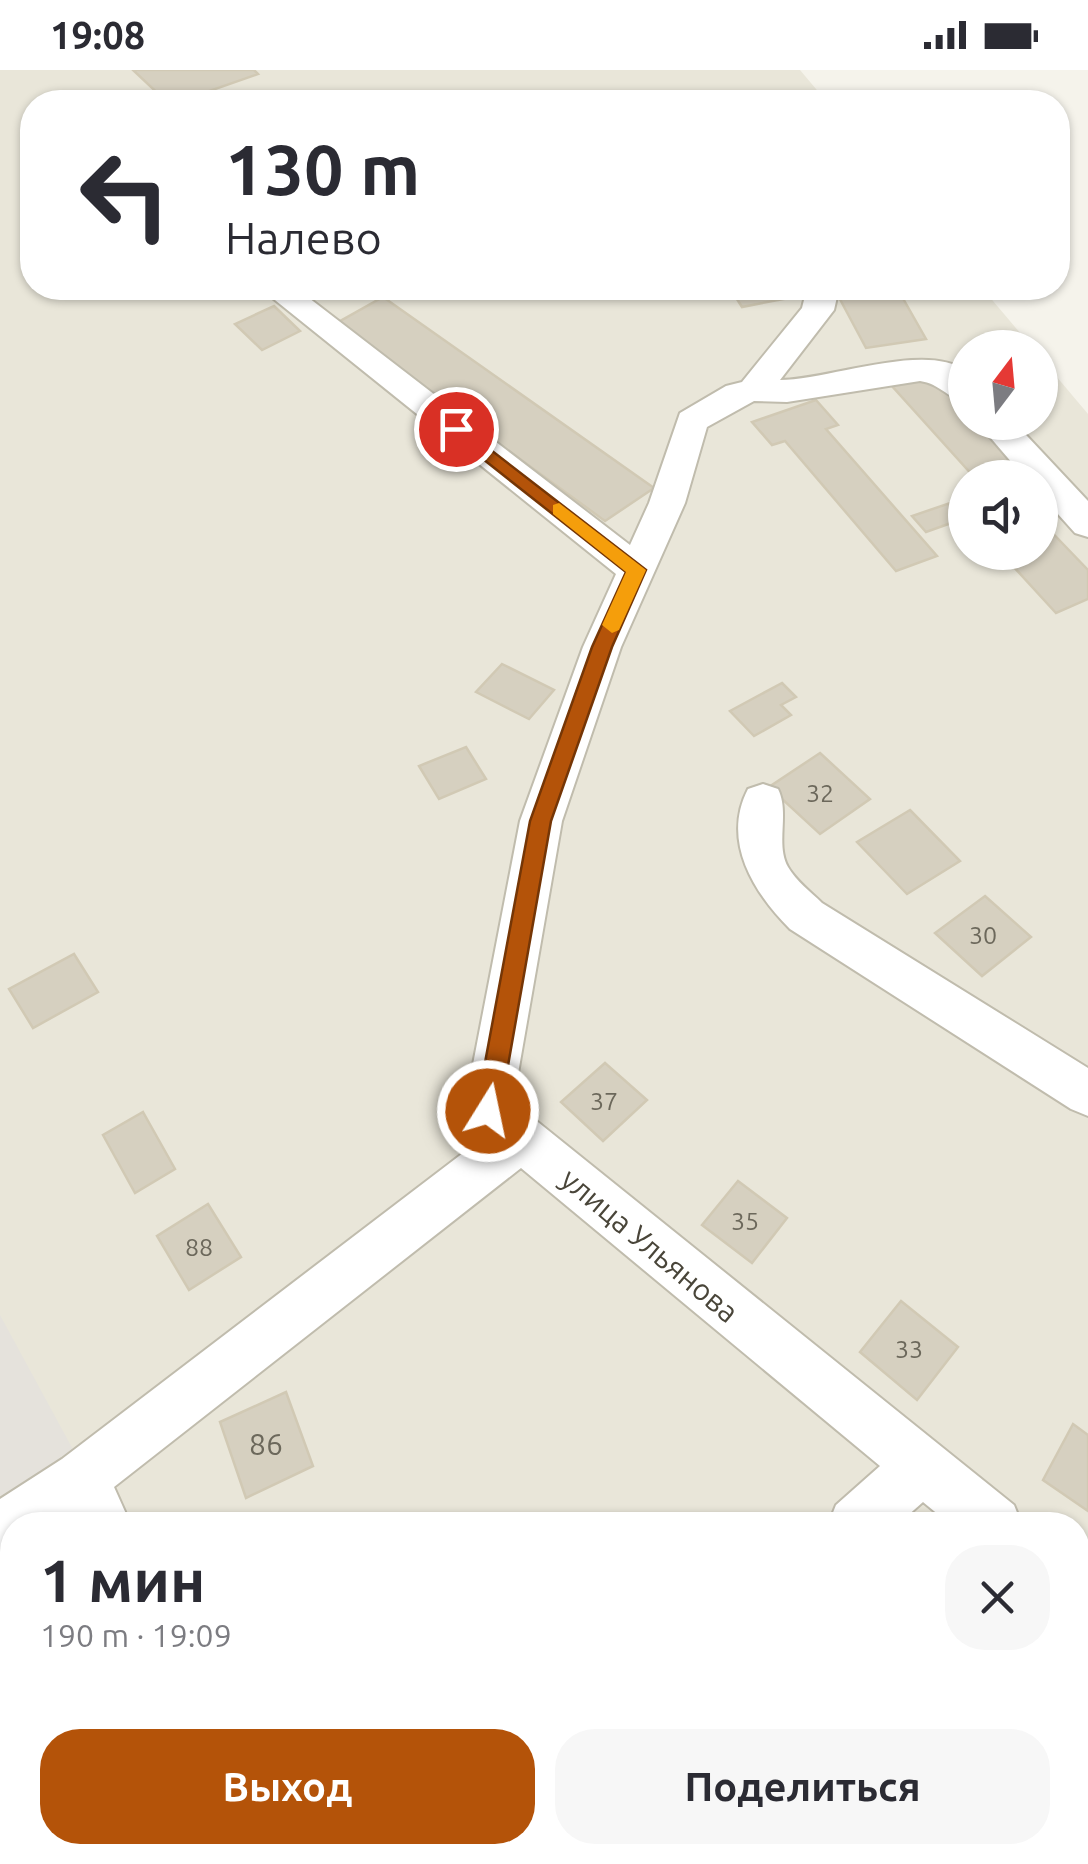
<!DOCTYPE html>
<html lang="ru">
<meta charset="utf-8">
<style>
:root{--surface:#fff;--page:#f7f7f7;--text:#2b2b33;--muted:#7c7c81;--accent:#b45309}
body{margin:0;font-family:Ubuntu,sans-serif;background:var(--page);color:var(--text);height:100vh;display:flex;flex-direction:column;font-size:38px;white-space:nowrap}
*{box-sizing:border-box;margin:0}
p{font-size:32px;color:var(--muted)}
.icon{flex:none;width:55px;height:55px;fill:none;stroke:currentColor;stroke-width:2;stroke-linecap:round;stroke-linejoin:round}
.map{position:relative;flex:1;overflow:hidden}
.details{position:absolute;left:0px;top:1442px;width:1090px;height:352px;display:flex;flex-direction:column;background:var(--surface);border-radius:40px 40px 0 0;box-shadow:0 2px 8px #0004}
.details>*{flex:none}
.banner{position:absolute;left:20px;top:20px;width:1050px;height:210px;border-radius:40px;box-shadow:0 2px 8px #0004;background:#fff;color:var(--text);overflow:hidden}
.needle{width:65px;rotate:16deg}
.tools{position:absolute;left:948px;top:260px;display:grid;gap:20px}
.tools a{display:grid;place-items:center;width:110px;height:110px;border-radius:50%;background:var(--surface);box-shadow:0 2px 8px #0004;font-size:50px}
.pin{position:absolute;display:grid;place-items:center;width:85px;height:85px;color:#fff;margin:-42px;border:5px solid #fff;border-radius:50%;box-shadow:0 2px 10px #0007}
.me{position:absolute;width:110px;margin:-55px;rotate:10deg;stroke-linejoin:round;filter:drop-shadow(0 0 8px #0008)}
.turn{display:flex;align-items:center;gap:35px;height:210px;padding:0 40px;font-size:45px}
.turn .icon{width:130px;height:130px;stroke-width:2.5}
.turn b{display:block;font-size:70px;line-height:85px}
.round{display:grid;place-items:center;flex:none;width:105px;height:105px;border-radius:40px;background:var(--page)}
.head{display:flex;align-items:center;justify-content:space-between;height:170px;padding:0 40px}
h1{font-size:60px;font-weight:600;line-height:75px}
.cta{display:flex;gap:20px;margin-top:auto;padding:20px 40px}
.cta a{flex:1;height:115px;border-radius:40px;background:var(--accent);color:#fff;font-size:40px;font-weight:600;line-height:115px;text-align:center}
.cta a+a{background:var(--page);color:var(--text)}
.status{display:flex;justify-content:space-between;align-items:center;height:70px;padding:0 50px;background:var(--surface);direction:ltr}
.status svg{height:28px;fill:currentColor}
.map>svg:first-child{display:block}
.residential{fill:#e9e6d9;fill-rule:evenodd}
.industrial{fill:#e5e2dc}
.building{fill:#d6d0c0;stroke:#d1c9b4;stroke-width:2.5}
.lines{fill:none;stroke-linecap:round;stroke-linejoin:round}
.street-casing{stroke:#c0bcad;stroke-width:4}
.street{fill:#fff;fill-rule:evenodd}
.route{fill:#b45309;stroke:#753606;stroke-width:2.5}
.slow{fill:#f59e0b}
.labels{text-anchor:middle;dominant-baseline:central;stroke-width:8;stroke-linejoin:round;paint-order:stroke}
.number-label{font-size:25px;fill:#6c685b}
.street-label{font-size:30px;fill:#494539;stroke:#fff}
.near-number-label{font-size:30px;fill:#6c685b}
</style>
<div class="status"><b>19:08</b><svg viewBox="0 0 49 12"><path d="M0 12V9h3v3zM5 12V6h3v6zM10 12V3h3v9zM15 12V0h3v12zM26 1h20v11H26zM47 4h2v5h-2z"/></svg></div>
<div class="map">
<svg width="1088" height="1794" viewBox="0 0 1088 1794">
<rect width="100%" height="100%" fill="#f5f3eb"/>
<path class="residential" d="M0,0H800L827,32H32V218H982L1032,277L965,278V352H1040V287L1088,344V1794H0ZM965,408H1040V482H965ZM12,1455H1078V1782H12Z"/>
<path class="industrial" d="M0,1245L114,1455H12V1720L0,1689Z
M292,1782L298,1794H43L38,1783Z"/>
<path class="building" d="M133,0H254L258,4L178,32H167Z
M730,218H776L783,229L742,237Z
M834,218H897L926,269L866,278Z
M383,227L654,418L605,451L335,254Z
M274,236L300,261L262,280L235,254Z
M931,304L965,340V352H977L1029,408H975L892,316Z
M816,330L838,355L826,359L937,486L896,501L785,371L772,375L752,352Z
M965,428V448L926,462L912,446Z
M1040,450L1088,500V529L1056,543L1000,482H1040Z
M502,594L554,620L529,649L476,622Z
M782,613L796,627L781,635L791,645L754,666L730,641Z
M466,677L486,709L439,729L419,696Z
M820,683L870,729L820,764L769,717Z
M910,740L960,791L907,824L857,772Z
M985,826L1031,867L982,906L935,863Z
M74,884L98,922L33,958L9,919Z
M605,993L647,1030L603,1071L561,1032Z
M143,1042L175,1099L135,1123L103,1065Z
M738,1111L787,1148L752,1193L702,1155Z
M208,1134L241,1187L189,1220L157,1166Z
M901,1231L958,1277L917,1330L860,1282Z
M286,1322L313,1396L246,1428L220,1352Z
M1073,1354L1088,1365V1441L1043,1410Z
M1088,1698V1739L1078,1730V1717Z"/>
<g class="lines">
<g class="street-casing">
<path id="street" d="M260,218H296L630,475L649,433L680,343L726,316L742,312L802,238L807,218H839L834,240L780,310C827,310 928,271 965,301V332C946,327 940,314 920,311L787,332L754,331L707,357L685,433L621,577L562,751L513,1032L1014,1435L1022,1455H951L923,1432L897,1455H828L836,1435L880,1396L521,1098L114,1417L131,1455H74L71,1447L59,1455H12V1485L0,1490V1429L62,1389L484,1067L471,1057L464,1041L520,751L583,577L616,504Z
M977,352H1014L1088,431V467L1075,463L1040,424V408H1025Z
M763,714L778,719C790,743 775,774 788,797C796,811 811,822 822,833L1088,998V1046L1071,1039L790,859C754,823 721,771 748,719Z
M1078,1494L1088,1498V1559L1078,1554Z
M0,1716L12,1722V1782H40L35,1794H0Z
M232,1782H295L300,1794H237Z
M462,1782H531L526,1794H457Z"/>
</g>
<use href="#street" class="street"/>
</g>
<path class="route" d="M456,353L646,500L612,577L551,751L500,1041L497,1049L488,1052L479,1049L476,1041L530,751L592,577L626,502L450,363L448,359Z"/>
<path class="slow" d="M559,433L646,500L619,560L612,563L602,555L626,502L553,444V435Z"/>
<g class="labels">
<g class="number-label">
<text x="820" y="723">32</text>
<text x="983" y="865">30</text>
<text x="604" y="1031">37</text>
<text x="745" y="1151">35</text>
<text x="199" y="1177">88</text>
<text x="909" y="1279">33</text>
</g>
<g class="street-label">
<text transform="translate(650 1175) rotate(40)">улица Ульянова</text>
</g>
<g class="near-number-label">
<text x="266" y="1374">86</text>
</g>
</g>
</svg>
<div class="tools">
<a><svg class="needle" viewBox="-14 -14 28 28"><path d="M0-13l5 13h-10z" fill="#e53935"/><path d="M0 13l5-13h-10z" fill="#7c7c81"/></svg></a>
<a><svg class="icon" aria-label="sound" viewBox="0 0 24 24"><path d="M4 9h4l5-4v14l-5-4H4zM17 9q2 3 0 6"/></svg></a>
</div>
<div class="pin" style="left:456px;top:359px;background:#d93025"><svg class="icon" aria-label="arrive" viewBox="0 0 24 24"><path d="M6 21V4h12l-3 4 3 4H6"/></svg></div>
<svg class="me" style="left:488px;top:1041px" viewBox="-20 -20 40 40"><circle r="17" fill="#b45309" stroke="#fff" stroke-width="3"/><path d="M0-11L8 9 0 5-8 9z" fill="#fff"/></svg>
<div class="banner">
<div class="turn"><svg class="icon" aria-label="left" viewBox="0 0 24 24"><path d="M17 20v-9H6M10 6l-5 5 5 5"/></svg><div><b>130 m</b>Налево</div></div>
</div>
<section class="details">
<div class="head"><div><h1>1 мин</h1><p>190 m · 19:09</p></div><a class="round"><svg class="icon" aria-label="close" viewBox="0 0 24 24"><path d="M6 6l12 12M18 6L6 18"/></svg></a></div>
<div class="cta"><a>Выход</a><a>Поделиться</a></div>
</section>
</div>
